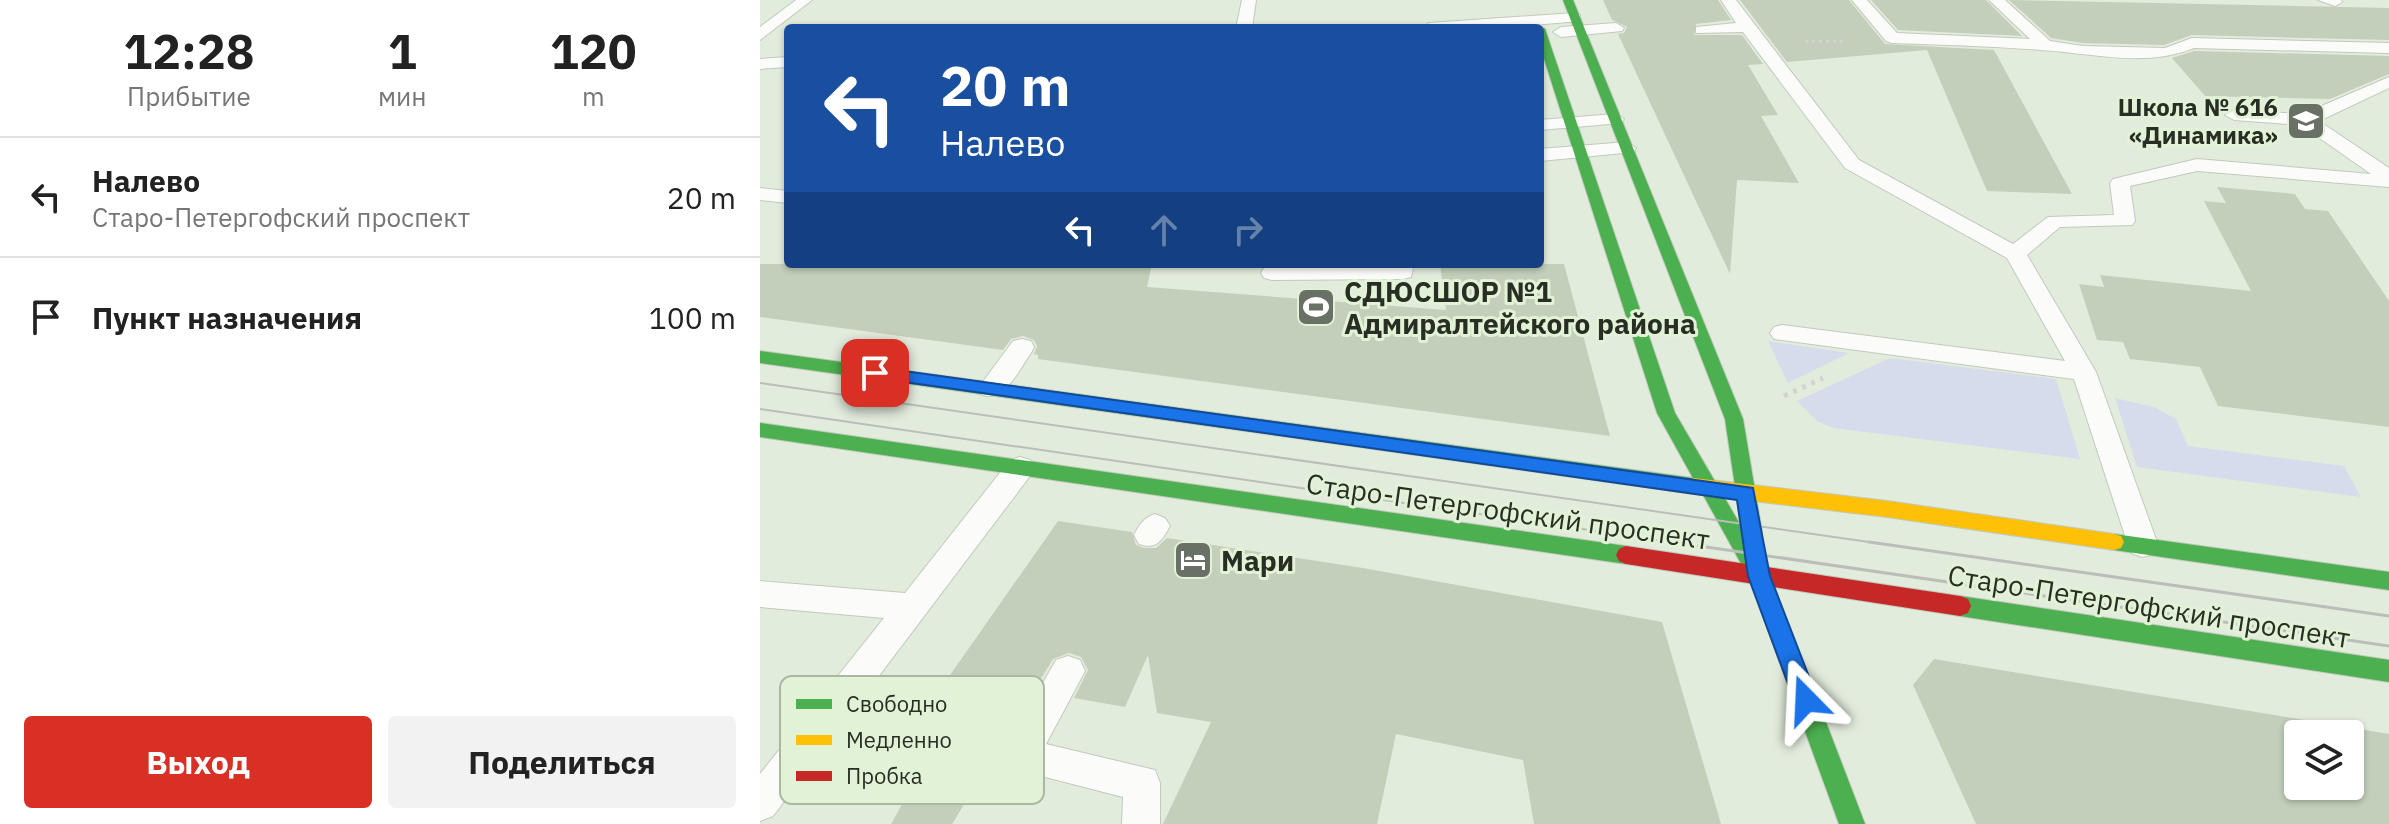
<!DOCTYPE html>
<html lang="ru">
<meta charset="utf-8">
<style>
:root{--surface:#fff;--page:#f2f2f2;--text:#222;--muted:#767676;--line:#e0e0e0;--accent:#d93025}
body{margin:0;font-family:"IBM Plex Sans",sans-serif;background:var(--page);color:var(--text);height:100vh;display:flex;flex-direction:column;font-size:30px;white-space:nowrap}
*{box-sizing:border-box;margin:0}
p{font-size:26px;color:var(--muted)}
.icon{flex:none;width:44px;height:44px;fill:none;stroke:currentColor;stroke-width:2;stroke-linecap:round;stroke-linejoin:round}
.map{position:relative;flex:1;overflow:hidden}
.panel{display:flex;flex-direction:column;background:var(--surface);width:760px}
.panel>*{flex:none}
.banner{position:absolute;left:24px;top:24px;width:760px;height:244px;border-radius:8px;box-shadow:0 2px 6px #0004;background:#1a4fa0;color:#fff;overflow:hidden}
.tools{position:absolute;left:1524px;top:720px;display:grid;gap:16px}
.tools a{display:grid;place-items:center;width:80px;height:80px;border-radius:8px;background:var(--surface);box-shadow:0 2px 6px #0004;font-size:40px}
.pin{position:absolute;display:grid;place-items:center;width:68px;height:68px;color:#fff;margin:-34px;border-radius:16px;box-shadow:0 4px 12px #0006}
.me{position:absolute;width:88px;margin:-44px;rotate:339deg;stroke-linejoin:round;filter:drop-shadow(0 0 6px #0008)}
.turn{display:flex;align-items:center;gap:28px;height:168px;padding:0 24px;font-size:36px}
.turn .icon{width:104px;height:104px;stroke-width:2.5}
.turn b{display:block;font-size:56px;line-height:68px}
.lanes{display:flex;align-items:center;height:76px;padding:0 24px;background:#0003;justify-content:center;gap:40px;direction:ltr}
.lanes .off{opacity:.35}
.eta{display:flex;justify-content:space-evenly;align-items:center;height:136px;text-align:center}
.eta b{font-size:48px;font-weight:700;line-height:56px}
.cta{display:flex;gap:16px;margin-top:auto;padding:16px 24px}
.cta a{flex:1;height:92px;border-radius:8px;background:var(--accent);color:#fff;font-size:32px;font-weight:700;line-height:92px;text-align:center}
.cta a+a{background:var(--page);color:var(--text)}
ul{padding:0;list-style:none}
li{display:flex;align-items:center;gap:24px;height:120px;padding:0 24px;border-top:2px solid var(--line)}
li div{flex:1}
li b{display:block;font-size:30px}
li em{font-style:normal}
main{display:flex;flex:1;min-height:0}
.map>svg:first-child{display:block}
.green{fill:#d7dcec}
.building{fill:#c3cfba;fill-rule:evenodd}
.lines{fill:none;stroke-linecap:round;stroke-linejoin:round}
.lane-casing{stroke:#c1c9bc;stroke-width:2}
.fast-casing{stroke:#c1c9bc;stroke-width:2}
.slow-casing{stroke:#c1c9bc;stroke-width:2}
.jam-casing{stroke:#c1c9bc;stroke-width:2}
.path-far1{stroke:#d1d4cf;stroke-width:3;stroke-dasharray:3 4;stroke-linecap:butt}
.path{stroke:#d1d4cf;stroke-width:5;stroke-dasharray:4 6;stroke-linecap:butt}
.lane{fill:#fbfcfa;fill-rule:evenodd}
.fast{fill:#4caf50;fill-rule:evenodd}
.slow{fill:#ffc107;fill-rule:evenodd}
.jam{fill:#c62828;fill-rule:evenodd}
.tram-far1{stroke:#bbbdba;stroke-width:2}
.tram{stroke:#bbbdba;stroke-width:3}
.route{fill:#1a73e8;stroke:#114b97;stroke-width:2}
.labels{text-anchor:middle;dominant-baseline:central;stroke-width:6;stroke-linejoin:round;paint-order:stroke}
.far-poi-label{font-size:24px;font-weight:bold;fill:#282e24;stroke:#e1f2d7;text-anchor:end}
.poi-label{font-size:28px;font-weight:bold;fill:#282e24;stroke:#e1f2d7;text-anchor:start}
.street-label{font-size:28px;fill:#282e24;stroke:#e1f2d7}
.key{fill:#e1f2d7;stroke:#aab7a1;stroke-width:2}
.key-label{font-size:22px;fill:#282e24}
</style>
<main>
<section class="panel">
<div class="eta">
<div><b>12:28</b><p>Прибытие</p></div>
<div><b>1</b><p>мин</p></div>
<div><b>120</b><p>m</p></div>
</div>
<ul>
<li><svg class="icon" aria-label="left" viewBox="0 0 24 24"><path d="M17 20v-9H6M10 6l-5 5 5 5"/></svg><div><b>Налево</b><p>Старо-Петергофский проспект</p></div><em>20 m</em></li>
<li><svg class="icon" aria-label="arrive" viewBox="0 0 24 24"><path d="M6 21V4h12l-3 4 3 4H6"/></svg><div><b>Пункт назначения</b></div><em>100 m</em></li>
</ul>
<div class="cta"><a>Выход</a><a>Поделиться</a></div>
</section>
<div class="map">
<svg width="1629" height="824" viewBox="0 0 1629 824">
<rect width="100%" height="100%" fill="#e2ecdd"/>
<path class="green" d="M1008,341L1089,353L1028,383Z
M1130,358L1296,379L1320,459L1073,428L1057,421L1037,401Z
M1355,398L1394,407L1416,419L1428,446L1584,466L1601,497L1377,467Z"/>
<path class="building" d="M843,0H958L971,20L936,24L934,35H982L1003,64L988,65L1018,115L1001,116L1039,183L977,180L970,274L858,34L864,33L867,27L852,20Z
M980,0H1089L1125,44L1234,50L1312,194L1227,191L1167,50L1027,62Z
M1111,0H1226L1262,36L1138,30Z
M1249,0L1629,8V40L1432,35L1404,45L1323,43L1291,38Z
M1434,51L1629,56V74L1570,99L1445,96L1412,58Z
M1457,187L1535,194L1545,209L1568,211L1629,301V427L1458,406L1440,367L1370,359L1363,342L1337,340L1319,284L1344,287L1340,275L1491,291L1444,201L1466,203Z
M0,264H392L387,287L686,310L680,264H804L850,436L278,359V355L274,354L277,346L274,340L263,336L251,339L243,350L0,317Z
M298,521L372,532L376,545L384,548H396L407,538L603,568L902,622L961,824H774L763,760L636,734L617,824H403L451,722L397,713L388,655L365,707L314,698L328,670L321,657L309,653L293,659L192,824H131L159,774L125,768Z
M1174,659L1629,734V824H1216L1153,685ZM1538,734H1590V786H1538Z"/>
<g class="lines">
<g class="lane-casing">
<path id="lane" d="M36,0H52L0,40V27Z
M482,0H496L492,28H476Z
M961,0H976L1099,160L1253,244L1288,217L1354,215L1350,183L1353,179L1437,159L1611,174L1541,125L1474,120L1465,115L1474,110L1543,114L1629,77V88L1559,121L1629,168V187L1437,171L1370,186L1375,221L1372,225L1300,227L1267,255L1336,372L1398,545L1393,554L1383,557L1373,554L1368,545L1314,379L1014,339L1010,333L1014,327L1022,325L1305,361L1247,258L1085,168L983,32L936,33V27L976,23Z
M1092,0H1107L1137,33L1270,39L1229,0H1245L1290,41L1323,46L1405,48L1432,38L1629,43V53L1434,48C1385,68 1332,53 1281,50C1231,46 1182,45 1132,43L1126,41Z
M1558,0H1581L1582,2L1575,6Z
M815,13L820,15V21L737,28H661L669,23Z
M856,23L864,28L862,31L801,37L793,32L801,27Z
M28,57V67L0,69V59Z
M855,114L864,119L861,123L780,130V120Z
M867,142L876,148L874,152L780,161V149Z
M0,188L28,191V203L0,200Z
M654,264L651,277L643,279L512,280L504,278L501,273L504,268L512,266Z
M262,339L271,341L274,347L271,353C259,370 245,402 222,395L218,389L222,383L253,341Z
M260,457L270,460L274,468L270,476L13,816L0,821V774L124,618L0,607V581L145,593L250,460Z
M395,514L405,518L410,526C402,541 396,550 379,544L374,535C380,524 383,518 395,514Z
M308,656L320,660L325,671L286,744L395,770L400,783V824H362L363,797L258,770L251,739L296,660Z"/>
</g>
<g class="fast-casing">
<path id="fast" d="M803,0H813L983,419L1002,532L999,538L989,539L1010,576L1105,824H1079L989,578L941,491L934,494L0,363V351L933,478L897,413L780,46V28H775L780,26L785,29L915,413L981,526L965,419Z
M0,423L866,546L873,549L876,555L873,561L866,564L0,437Z
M1354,534L1629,572V590L1354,550L1347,548L1344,542L1347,536Z
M1200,596L1629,660V682L1200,616L1192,613L1189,606L1192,599Z"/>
</g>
<g class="slow-casing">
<path id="slow" d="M934,478L1127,501L1354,534L1361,536L1364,542L1361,548L1354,550L1127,517L934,494L927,491L924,486L927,481Z"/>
</g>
<g class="jam-casing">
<path id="jam" d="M866,546L1200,596L1208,599L1211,606L1208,613L1200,616L866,564L859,561L856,555L859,549Z"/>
</g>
<path class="path-far1" d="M1045,41H1087"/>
<path class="path" d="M1024,396L1063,378"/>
<use href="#lane" class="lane"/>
<use href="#fast" class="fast"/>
<use href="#slow" class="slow"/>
<use href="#jam" class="jam"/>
<path class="tram-far1" d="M0,383L1123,544
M0,409L925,544"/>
<path class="tram" d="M912,542L1629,646
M1109,542L1629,616"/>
</g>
<path class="route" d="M115,367L993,488L1010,576L1058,700L1054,708L1046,711L1037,708L1034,700L988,576L977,500L109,377L107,373L109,368Z"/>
<defs>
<g id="school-square" transform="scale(2)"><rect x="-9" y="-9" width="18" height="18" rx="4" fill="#697065" stroke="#e1f2d7"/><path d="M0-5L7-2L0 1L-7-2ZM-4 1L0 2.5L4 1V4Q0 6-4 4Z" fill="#fff"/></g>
<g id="stadium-square" transform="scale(2)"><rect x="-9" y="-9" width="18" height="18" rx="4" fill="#697065" stroke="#e1f2d7"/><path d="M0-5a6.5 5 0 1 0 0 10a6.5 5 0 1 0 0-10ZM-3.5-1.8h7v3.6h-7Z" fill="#fff"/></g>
<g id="hotel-square" transform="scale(2)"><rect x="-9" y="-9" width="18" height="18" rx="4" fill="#697065" stroke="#e1f2d7"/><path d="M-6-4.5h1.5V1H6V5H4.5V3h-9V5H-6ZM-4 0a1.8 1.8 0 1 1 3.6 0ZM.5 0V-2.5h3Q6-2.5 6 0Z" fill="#fff"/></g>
</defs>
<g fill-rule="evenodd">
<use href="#school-square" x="1546" y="121"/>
<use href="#stadium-square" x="556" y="307"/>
<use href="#hotel-square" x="433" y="560"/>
</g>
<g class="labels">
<g class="far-poi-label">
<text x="1518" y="107">Школа № 616<tspan x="1518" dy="28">«Динамика»</tspan></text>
</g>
<g class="poi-label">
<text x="584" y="291">СДЮСШОР №1<tspan x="584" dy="32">Адмиралтейского района</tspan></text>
<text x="461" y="560">Мари</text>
</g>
<g class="street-label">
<text transform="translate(748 511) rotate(8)">Старо-Петергофский проспект</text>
<text transform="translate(1389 606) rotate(9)">Старо-Петергофский проспект</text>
</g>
</g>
<rect x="20" y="676" width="264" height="128" rx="12" class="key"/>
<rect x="36" y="699" width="36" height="10" fill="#4caf50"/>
<rect x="36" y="735" width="36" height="10" fill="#ffc107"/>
<rect x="36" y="771" width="36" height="10" fill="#c62828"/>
<g class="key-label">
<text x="86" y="712">Свободно</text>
<text x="86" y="748">Медленно</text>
<text x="86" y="784">Пробка</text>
</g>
</svg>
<div class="tools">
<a><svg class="icon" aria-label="layers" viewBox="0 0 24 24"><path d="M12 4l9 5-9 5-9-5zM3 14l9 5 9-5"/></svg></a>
</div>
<div class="pin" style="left:115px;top:373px;background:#d93025"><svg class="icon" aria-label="arrive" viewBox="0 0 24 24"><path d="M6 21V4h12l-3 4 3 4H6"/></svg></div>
<svg class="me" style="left:1046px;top:700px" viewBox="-20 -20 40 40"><path d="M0-17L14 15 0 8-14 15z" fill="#1a73e8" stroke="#fff" stroke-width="4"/></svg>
<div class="banner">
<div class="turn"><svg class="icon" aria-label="left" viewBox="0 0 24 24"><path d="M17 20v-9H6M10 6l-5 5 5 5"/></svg><div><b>20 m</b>Налево</div></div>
<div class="lanes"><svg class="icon" aria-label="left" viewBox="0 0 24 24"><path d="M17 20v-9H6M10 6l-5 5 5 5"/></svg><svg class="icon off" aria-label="ahead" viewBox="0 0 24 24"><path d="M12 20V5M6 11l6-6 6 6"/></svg><svg class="icon off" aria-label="right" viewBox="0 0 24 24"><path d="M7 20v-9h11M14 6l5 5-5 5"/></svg></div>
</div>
</div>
</main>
